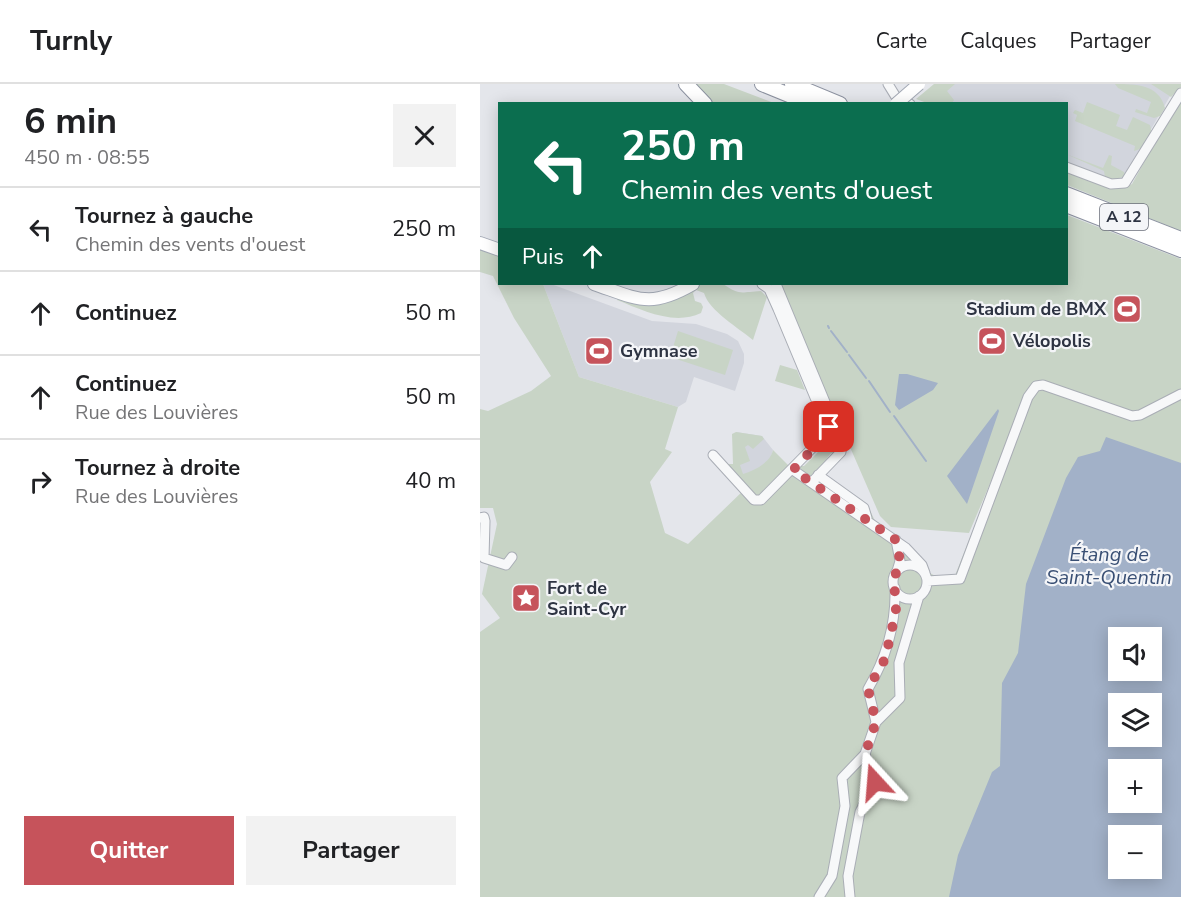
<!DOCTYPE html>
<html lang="fr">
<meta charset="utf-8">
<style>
:root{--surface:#fff;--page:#f2f2f2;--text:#202124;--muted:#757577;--line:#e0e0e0;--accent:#c6535b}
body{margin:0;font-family:"Nunito Sans",sans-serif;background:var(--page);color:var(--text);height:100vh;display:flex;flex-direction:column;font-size:22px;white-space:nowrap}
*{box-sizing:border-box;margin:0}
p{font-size:20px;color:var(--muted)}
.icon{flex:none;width:33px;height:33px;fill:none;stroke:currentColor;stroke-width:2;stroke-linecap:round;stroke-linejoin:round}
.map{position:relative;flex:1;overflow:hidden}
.sheet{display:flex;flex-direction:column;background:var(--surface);width:480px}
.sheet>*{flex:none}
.top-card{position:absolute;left:18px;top:18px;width:570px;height:183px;border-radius:0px;box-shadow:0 3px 15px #0003;background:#0b6e4f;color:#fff;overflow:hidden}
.buttons{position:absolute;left:628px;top:543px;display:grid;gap:12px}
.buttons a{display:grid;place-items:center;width:54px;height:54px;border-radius:0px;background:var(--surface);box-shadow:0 3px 15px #0003;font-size:30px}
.pin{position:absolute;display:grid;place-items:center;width:51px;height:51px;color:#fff;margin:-26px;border-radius:12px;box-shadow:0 3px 9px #0006}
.me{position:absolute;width:66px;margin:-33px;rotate:341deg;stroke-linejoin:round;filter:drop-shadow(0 0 4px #0008)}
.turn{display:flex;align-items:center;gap:21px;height:126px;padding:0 24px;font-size:27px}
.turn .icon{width:78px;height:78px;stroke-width:2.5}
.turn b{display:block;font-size:42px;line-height:51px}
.then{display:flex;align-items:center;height:57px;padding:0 24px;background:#0003;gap:12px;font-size:22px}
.round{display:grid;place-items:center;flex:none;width:63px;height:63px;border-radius:0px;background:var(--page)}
.headline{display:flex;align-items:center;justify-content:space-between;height:102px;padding:0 24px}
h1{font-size:36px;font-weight:700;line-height:45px}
.action{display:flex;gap:12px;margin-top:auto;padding:12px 24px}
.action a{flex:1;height:69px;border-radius:0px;background:var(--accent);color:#fff;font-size:24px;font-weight:700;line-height:69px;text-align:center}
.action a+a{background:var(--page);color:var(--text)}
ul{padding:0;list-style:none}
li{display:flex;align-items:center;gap:18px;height:84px;padding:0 24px;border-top:2px solid var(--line)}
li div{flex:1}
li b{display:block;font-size:22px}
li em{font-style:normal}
header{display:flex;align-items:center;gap:36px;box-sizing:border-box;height:84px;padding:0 30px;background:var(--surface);border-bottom:2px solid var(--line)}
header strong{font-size:28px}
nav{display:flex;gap:33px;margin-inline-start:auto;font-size:21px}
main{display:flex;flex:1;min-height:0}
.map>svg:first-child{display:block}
.built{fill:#d2d5dd}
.green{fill:#c8d4c6;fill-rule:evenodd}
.water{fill:#a2b1c8;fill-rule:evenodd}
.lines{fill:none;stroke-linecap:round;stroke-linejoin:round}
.stream{stroke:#a2b1c8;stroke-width:2}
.minor-casing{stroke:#a9adb5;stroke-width:11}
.major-casing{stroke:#a4aab6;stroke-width:14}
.highway-casing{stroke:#8d93a1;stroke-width:16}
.minor{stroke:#f7f8f9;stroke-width:9}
.major{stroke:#fff;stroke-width:12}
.highway{stroke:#fff;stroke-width:14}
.major-bridge-casing{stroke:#a4aab6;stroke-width:14;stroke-linecap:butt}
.major-bridge{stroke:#fff;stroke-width:12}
.route{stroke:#c6535b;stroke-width:10;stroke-dasharray:0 18}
.labels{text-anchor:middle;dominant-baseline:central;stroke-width:4.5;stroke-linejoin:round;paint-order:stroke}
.shield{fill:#f4f5f8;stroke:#696d79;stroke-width:1.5}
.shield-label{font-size:16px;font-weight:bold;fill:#2d3342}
.poi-label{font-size:18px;font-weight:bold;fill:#2d3342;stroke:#f4f5f8;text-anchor:start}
.water-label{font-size:20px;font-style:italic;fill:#394f74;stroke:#f4f5f8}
</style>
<header>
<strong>Turnly</strong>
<nav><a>Carte</a><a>Calques</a><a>Partager</a></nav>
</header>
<main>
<section class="sheet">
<div class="headline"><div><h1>6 min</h1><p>450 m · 08:55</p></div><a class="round"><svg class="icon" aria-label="close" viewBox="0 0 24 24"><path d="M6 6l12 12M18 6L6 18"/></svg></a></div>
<ul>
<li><svg class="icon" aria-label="left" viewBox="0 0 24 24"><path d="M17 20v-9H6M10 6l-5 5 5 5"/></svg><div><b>Tournez à gauche</b><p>Chemin des vents d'ouest</p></div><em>250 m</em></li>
<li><svg class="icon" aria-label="ahead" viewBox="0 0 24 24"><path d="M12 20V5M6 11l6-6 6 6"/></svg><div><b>Continuez</b></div><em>50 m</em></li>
<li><svg class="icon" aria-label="ahead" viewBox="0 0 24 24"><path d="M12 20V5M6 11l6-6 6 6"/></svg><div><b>Continuez</b><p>Rue des Louvières</p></div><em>50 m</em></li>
<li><svg class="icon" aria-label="right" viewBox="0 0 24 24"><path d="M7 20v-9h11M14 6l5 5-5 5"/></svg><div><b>Tournez à droite</b><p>Rue des Louvières</p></div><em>40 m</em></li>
</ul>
<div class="action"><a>Quitter</a><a>Partager</a></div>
</section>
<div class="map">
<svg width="701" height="813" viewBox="0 0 701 813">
<rect width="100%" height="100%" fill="#e4e6eb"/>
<path class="built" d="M464,0H697L632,113L587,95L586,20H441Z
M63,200H71L172,237L216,240L247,250L258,257L264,270V279L255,307L214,293L206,318L198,323L99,293Z
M256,348L282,352L293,366L289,381L270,400L253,384Z"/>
<path class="green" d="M216,0H244L294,19H233Z
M454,0H475L467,7L474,16L472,19H447L436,15Z
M635,0C655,0 679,0 685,24L680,32L674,34L655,28L656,25L667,29L671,18L638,4Z
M671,0H701V3L691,13Z
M701,12V147L587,101L586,87C606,94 632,112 652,100Z
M607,18L640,31L636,42L647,46L653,33L670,41C674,52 665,65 654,67L655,62L595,37L597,31L593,29L595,26L603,29Z
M586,70L623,84L629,71L632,72L631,81L644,88L645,92L633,96L625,93L624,87Z
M587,131L701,175V813H0V548L20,534L2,510L17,440L13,424H0V325L8,327L51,307L71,292L34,234L13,192L0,188V164L19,171L20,200H63L99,293L198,323L185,365L192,368L170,398L185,449L208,460L266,404L249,387V380H253L252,350L256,348L282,352L284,355L273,365L268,361L265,363L270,377L260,381L263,390C275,386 290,379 293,366L309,382H324L356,350L357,367L354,370L351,369L336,389L338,387L389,424L395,437L428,461L450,489L459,494H474L526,362L489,449L411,443L400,432L299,200H586ZM639,554H672V586H639ZM639,620H672V652H639ZM639,686H672V718H639ZM639,752H672V784H639Z
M218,200H243C261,212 260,208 281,207L287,213L273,256C259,244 229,227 224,209L216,206L213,209L215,217L221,219L223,223L221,229C194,242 162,226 137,216L139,211L155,217Z
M198,247L253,266L245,291L190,273Z
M300,281L317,286L325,306L295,297Z"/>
<path class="water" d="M419,290H427L458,299L453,306L419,326L415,321Z
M518,325L519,327L487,420L467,392Z
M626,353L701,379V813H469L478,771L512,688L520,682L522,599L538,569L546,500L586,394L598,373L620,367ZM639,554H672V586H639ZM639,620H672V652H639ZM639,686H672V718H639ZM639,752H672V784H639Z"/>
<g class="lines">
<path class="stream" d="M348,242L349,244
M351,247L367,268
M369,271L386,294
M389,297L410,328
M414,332L446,377"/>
<g class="minor-casing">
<path id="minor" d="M408,0L416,13L430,20
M586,83L631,100L645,99L701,9
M296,200L362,359L361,368L332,398
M233,371L274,416H281L349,347L298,225L289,205L282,200
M313,386L426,464L442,481L445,489
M338,391L384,424L387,434
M0,434L4,433L5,437L4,474L26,481L32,473
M416,456L420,477L417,487
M413 498a17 17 0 1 1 34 0a17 17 0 1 1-34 0Z
M447,497L480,495L548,313L556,302L563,301L652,332L660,331L701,310
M396,638L420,614L419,579L439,512
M339,813L352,792L365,722L362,694L385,670L396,638L388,605C407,573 416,541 415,504
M370,813L368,792L380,728L395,698L385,670"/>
</g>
<g class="major-casing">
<path id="major" d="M0,159L20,166
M114,200C158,215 170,225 213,200"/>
</g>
<g class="highway-casing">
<path id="highway" d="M206,0L225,20
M282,0L331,20
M312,0L360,20
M586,110L701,155
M586,121L701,166"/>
</g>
<use href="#minor" class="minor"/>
<use href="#major" class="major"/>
<use href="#highway" class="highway"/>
<g class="major-bridge-casing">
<path id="major-bridge" d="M416,20L439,0"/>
</g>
<use href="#major-bridge" class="major-bridge"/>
</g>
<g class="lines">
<path class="route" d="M349,343L347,350L313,386L416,456L420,477L414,495L416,527L405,575L388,605L396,638L385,670L395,698"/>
</g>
<defs>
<g id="stadium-square" transform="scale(1.5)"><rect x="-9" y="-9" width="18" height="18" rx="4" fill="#c6535b" stroke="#f4f5f8"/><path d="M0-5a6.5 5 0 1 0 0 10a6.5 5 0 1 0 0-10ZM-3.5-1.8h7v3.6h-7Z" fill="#fff"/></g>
<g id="sight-square" transform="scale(1.5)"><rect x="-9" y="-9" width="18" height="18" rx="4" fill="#c6535b" stroke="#f4f5f8"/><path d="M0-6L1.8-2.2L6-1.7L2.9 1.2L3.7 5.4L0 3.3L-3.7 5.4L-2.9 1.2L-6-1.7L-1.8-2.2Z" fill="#fff"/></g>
</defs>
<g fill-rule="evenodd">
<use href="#stadium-square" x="647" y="225"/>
<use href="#stadium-square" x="512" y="257"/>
<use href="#stadium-square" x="119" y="267"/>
<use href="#sight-square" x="46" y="514"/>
</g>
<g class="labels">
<rect class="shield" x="620" y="120" width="48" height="26" rx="4.5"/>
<g class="shield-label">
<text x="644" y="133">A 12</text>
</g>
<g class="poi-label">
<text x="626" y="225" text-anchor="end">Stadium de BMX</text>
<text x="533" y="257">Vélopolis</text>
<text x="140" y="267">Gymnase</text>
<text x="67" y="504">Fort de<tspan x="67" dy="21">Saint-Cyr</tspan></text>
</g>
<g class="water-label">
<text x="629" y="470">Étang de<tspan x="629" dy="23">Saint-Quentin</tspan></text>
</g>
</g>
</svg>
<div class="buttons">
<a><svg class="icon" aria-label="sound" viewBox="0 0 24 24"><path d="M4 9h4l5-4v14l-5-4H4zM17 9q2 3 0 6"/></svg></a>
<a><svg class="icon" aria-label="layers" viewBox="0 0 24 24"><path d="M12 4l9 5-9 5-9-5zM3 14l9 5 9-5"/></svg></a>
<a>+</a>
<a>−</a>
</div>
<div class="pin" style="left:349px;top:343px;background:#d93025"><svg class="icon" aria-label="arrive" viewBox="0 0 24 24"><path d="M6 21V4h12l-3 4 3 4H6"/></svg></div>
<svg class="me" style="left:395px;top:698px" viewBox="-20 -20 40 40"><path d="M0-17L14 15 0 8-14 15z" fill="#c6535b" stroke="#fff" stroke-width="4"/></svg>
<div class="top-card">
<div class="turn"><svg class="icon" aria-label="left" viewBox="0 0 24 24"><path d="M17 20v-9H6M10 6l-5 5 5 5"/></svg><div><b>250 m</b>Chemin des vents d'ouest</div></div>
<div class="then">Puis<svg class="icon" aria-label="ahead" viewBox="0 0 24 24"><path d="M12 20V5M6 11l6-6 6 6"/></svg></div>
</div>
</div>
</main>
